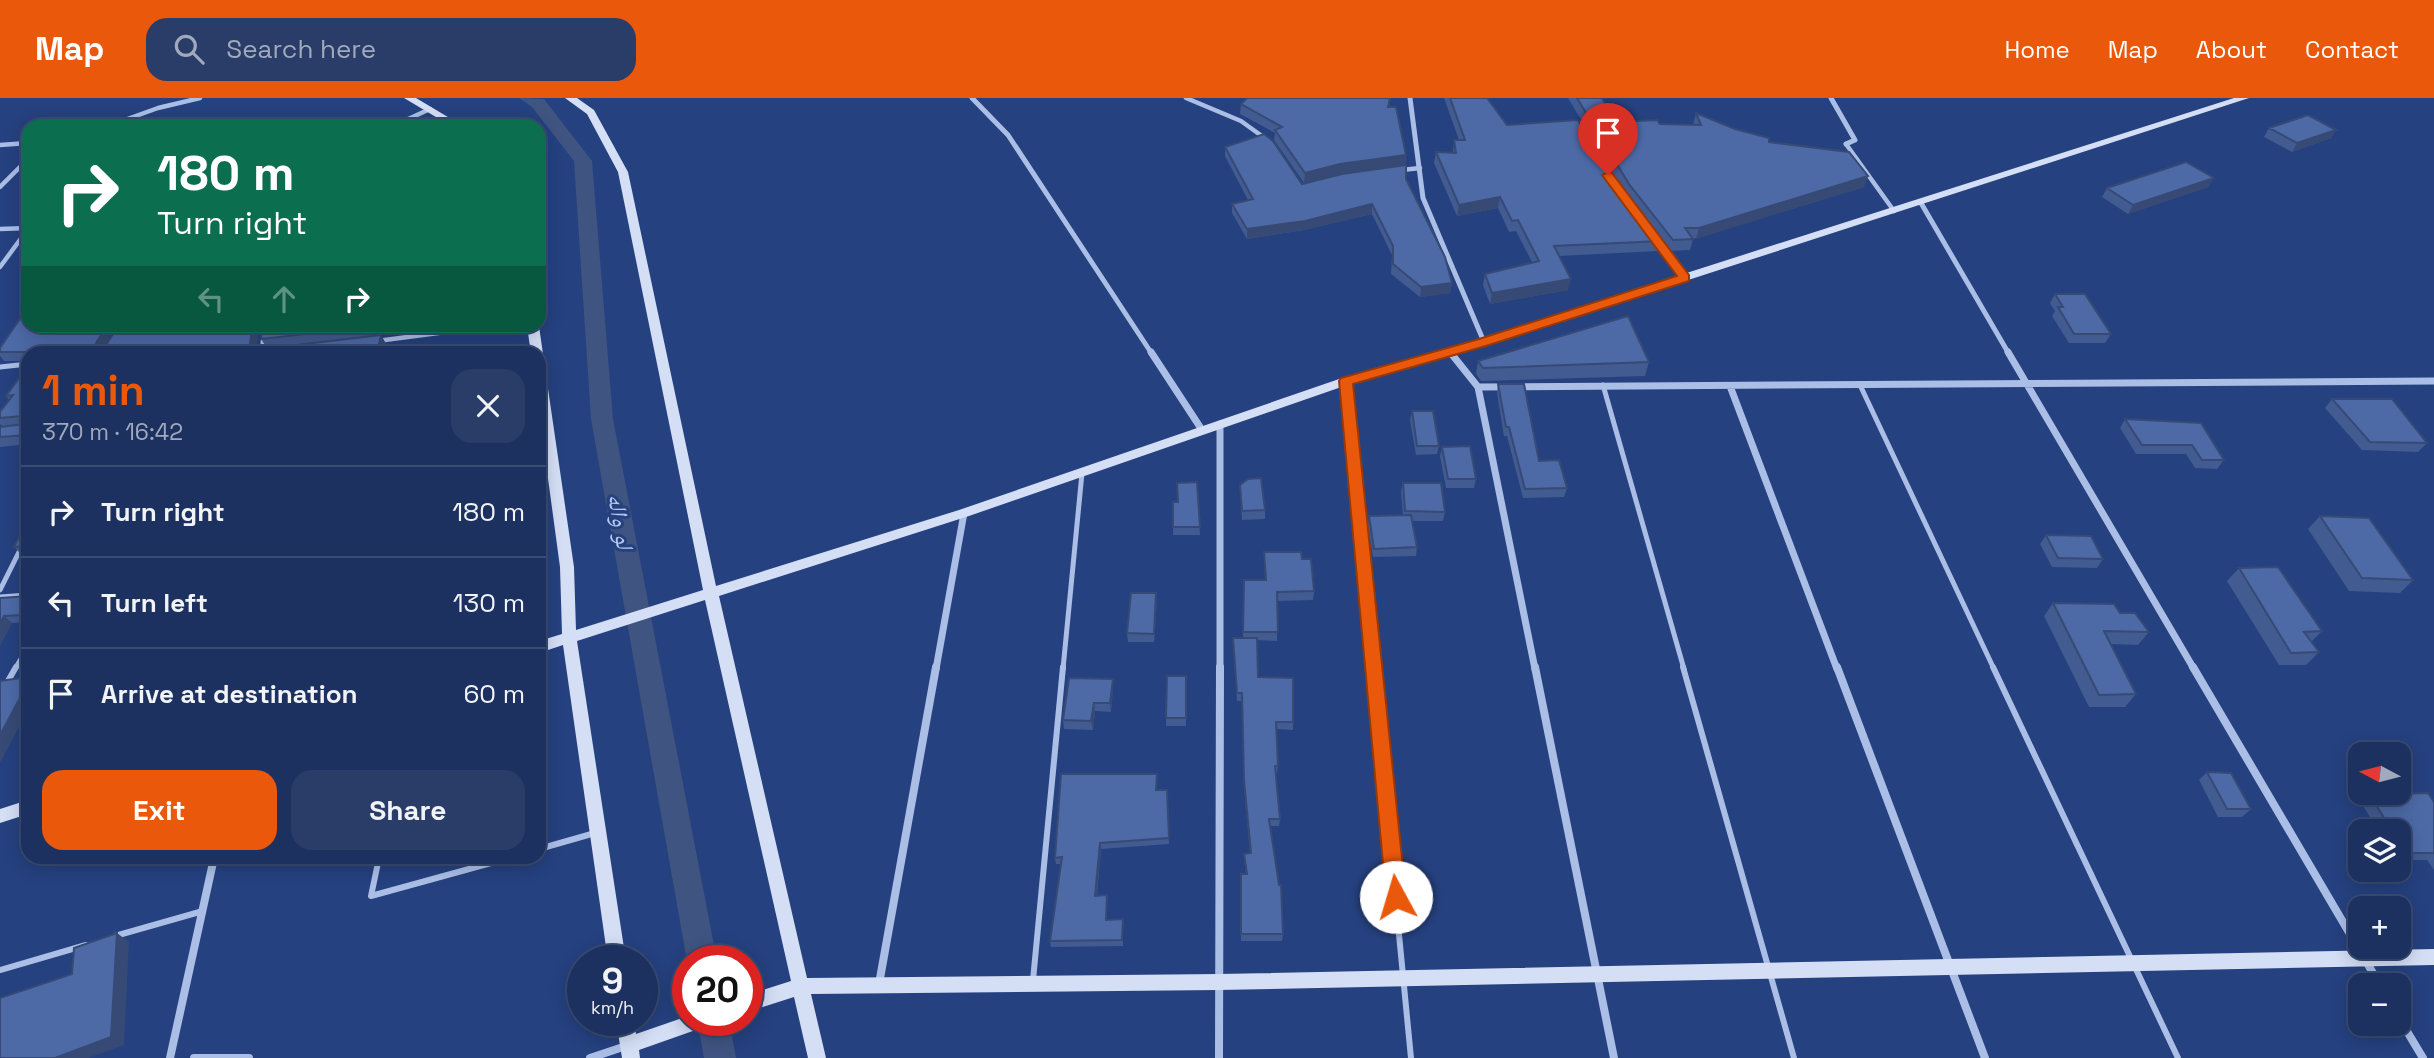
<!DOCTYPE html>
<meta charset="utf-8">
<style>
:root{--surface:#1c315f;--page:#293d68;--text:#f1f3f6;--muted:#a0a9bd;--line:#3a4c74;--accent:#ea580c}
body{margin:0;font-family:"Space Grotesk","Noto Naskh Arabic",sans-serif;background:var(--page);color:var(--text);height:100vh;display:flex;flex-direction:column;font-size:26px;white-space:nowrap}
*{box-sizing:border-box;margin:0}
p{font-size:23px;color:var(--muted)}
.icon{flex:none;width:38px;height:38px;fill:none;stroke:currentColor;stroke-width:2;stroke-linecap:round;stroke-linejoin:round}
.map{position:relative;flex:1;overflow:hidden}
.details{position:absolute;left:21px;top:248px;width:525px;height:518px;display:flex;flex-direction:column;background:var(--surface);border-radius:21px;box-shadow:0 4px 18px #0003,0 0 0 2px var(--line)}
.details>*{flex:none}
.banner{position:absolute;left:21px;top:21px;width:525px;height:214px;border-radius:21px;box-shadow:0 4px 18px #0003,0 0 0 2px var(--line);background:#0b6e4f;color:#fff;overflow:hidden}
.needle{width:46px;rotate:277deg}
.fabs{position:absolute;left:2348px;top:644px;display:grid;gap:14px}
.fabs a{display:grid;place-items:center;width:63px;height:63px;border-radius:14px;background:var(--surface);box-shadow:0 4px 18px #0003,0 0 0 2px var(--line);font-size:35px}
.speed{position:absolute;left:567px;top:847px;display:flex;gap:14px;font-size:35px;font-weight:700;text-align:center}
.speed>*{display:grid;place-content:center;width:91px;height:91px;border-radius:50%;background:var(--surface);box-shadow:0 4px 18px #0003,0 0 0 2px var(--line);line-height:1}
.speed small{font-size:18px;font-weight:400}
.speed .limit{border:10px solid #d22;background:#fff;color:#111}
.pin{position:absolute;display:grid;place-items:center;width:60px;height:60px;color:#fff;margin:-72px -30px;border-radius:50% 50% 50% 0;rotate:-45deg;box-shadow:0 0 7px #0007}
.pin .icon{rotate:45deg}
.me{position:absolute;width:77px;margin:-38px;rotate:354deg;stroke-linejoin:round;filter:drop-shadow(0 0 5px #0008)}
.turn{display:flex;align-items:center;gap:24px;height:147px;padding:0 21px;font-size:32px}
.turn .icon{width:91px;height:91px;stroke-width:2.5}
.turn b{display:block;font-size:49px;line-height:60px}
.lanes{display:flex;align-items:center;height:66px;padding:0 21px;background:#0003;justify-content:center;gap:35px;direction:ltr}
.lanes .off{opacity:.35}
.round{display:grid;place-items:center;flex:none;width:74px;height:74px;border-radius:21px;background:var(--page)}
.overview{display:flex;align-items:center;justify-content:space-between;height:119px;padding:0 21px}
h1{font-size:42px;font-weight:700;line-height:52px;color:var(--accent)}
.primary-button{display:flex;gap:14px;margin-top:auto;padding:14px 21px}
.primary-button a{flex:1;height:80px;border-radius:21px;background:var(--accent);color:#fff;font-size:28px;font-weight:700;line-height:80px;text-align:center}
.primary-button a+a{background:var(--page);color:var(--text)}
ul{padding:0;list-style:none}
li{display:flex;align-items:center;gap:21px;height:91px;padding:0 21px;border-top:2px solid var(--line)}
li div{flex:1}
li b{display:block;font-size:26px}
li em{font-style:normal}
header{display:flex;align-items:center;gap:42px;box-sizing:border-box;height:98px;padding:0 35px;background:var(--accent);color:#fff}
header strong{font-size:33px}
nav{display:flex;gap:38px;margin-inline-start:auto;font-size:24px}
.search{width:490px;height:63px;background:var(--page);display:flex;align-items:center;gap:18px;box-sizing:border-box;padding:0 24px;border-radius:21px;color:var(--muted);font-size:26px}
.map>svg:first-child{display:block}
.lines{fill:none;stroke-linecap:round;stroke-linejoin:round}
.canal{fill:#3f5481;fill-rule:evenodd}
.lane-far2{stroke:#abbee6;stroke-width:4.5}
.lane-far1{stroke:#abbee6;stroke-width:5}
.lane{stroke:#abbee6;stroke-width:6}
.street-far2{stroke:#abbee6;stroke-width:5}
.street-far1{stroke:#abbee6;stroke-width:7}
.street{stroke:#abbee6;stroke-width:8}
.secondary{fill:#d4def5;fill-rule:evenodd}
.wall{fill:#425b90}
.shaded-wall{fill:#364a75}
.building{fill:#4d6aa7;stroke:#364a75;stroke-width:2}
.route{fill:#ea580c;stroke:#983908;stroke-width:2}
.labels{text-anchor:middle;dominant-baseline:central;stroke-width:6;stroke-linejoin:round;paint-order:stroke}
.water-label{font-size:24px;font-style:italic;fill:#b6c8ee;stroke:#25417f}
</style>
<header>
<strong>Map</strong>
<div class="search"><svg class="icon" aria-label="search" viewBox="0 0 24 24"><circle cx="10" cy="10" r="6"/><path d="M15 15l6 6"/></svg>Search here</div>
<nav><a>Home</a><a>Map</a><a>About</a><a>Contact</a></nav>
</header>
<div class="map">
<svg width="2434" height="960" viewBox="0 0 2434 960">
<rect width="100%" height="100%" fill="#25417f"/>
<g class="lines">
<path class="canal" d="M519,0L544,1L592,63L613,321L717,863H687L591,321L574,63L532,9Z
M697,922H729L736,960H704Z"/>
<path class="lane-far2" d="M1186,0L1241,23L1266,41
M108,28L158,10L200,0
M393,28L430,11
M1846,46L1894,113
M0,47L28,45
M1402,72L1420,70
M0,89L28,61
M0,131L28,130
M1656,144L1685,180
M0,169L28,131
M377,243L492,228
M262,256L264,228"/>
<path class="lane-far1" d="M0,269L28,266
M1346,283L1374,571
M1603,287L1684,571
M1860,287L1994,571
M0,492L22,448
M0,499L28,497
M15,571L28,549
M1063,571L1082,375"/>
<path class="lane" d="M1373,569L1411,960
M1683,569L1794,960
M1993,569L2178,960
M0,597L16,569
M539,751L595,735
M379,760L371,798L509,760
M115,838L203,813
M0,872L86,847
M1033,882L1063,569"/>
<path class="street-far2" d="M972,0L1008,37L1152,256
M1410,0L1423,100L1484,244
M1831,0L1855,42L1846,46
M1921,105L2009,256"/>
<path class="street-far1" d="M1151,254L1202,332
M1450,254L1478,289L2434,283
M2008,254L2194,571
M1730,288L1837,571
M1478,289L1535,571
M936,571L964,415
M1220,571V326"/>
<path class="street" d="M1535,569L1614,960
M1837,569L1985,960
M2193,569L2380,887
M879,886L936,569
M2399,920L2423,960
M170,960L214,760
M194,960H249
M590,960L629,947
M1219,960L1220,569"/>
<path class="secondary" d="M404,0H416L463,28H451Z
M565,0H577L594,12L628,74L716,488L959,412L1342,280L1480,241L2234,0H2249L1488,247L1350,286L969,418L719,498L807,880L1219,876L2434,851V867L1219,892L811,896L826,960H808L794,899L747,914V897L791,883L705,502L577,543L626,863H608L563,547L539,555V543L562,536L560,469L539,314V266L545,270L574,469L576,532L703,492L618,74L587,16Z
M527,228H539L543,256L541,259H539V256H531Z
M28,702V716L0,725V711Z
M688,918V922H710L707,928L639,952L640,960H622L616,922H634L636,936Z"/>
</g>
<path class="wall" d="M1247,0H1391L1389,9L1406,57L1405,67L1339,76L1304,85L1274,42L1275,35L1240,16L1241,6Z
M1444,0H1487L1507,27L1621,92L1661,143L1658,153L1559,158L1568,192L1490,206L1483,187L1485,176L1532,164L1516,133L1509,134L1498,110L1457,118L1434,65L1436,54L1453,55L1454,42H1459Z
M1568,0H1602L1615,24L1693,27L1696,15L1735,31L1769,44L1864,89L1693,141L1690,152L1670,153L1626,97Z
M2269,30L2336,32L2331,40L2292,54L2264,39Z
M1225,49L1302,86L1406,81L1452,185L1450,195L1420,199L1391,176L1392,157L1372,116L1304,132L1247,141L1232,115V106L1248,102L1225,58Z
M2214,80L2208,89L2128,116L2102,99L2107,90Z
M2055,196L2111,236L2105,245H2069L2052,218L2055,213L2050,205Z
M259,228L256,252L381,237L386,246L385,249L389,248L393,256H28V263H4L0,258V250Z
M262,228H389L388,236L267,250L261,241Z
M1478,263L1649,264L1645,278L1481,283L1476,276Z
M28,268V346L0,349V329L2,328L0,326V314L9,302L6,298Z
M1498,286L1539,363L1567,390L1564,399L1523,400L1507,338H1504L1497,295Z
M2332,301L2427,345L2418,354L2362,352L2325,310Z
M1412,313L1439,348L1437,356L1416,357L1410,322Z
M2125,321L2201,325L2224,362L2217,371L2195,370L2186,356H2136L2120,330Z
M1442,349L1476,381L1474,390H1446L1440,358Z
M1197,384L1200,437H1173V429L1178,404Z
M1403,385L1445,414L1443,423H1412L1417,449L1416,458L1373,459L1368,427L1369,418L1403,417L1401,393Z
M1240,387L1265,412V421L1242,422Z
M2320,418L2413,482L2400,495L2349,493L2308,431Z
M28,422V457L23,458L14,449Z
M2046,437L2103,461L2097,470L2052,469L2040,446Z
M1264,454L1302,461L1314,493L1313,502L1277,503V543L1257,542L1258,579L1293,624V632L1276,631L1278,668L1277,675H1276L1280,721L1279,728H1270L1283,836L1282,843H1241V776H1246L1244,756L1250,755L1244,690L1242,603H1237L1233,540H1243L1244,482H1265Z
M2239,470L2322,533L2311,544L2319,554L2306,567H2279L2227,483Z
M28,498V524L12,525L0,547V500Z
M1157,504L1154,544H1128L1127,535Z
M2053,505L2120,515L2149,534L2138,547L2111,546L2136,596L2125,609H2089L2044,518Z
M1186,578V628H1166V620Z
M1113,581V590L1111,614L1095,613L1093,632L1064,631L1063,622Z
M2207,674L2251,711L2242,719H2218L2199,682Z
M1157,682L1156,692H1167L1169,746L1101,751L1097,798L1107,797V822L1123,821V848L1051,849L1050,843L1061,766H1056L1055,760Z
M2370,697L2434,704V772L2427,762H2399V733H2378L2361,704Z"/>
<path class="shaded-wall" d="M2336,32L2331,40L2292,54L2297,45Z
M1406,57L1405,67L1339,76L1304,85L1305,75L1340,66Z
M1868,78L1864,89L1696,141L1699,130Z
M2214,80L2208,89L2128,116L2133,107Z
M1500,99L1498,110L1457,118L1459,107Z
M1372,106V116L1304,132L1247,141V131Z
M1571,181L1568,192L1490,206L1492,195Z
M1452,185L1450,195L1420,199L1421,189Z
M107,228H119L103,254L97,251L96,245Z
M252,228H259L256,256L250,247Z
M383,228H389L388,236Z
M381,237L386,246L384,256L378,250Z
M389,248L393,256H387Z
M1156,495L1157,504L1154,544V536Z
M28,507V522L22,517Z
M4,518L12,525L0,547V525Z
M1113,581V590L1111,614L1110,605Z
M28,585V612L0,665V637Z
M1094,605L1095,613L1093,632L1091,623Z
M1100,745L1101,751L1096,804L1095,798Z
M117,835L129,844L124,947L88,960H55Z"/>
<path class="building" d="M1247,0H1390L1388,9H1396L1406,57L1340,66L1305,75L1275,32L1282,29L1241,6Z
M1450,0H1487L1507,27L1578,22L1621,92L1661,143L1554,148L1571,181L1492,195L1485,176L1539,163L1518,122L1512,123L1500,99L1459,107L1436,54L1456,55L1454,42H1465Z
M1577,0H1602L1615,24L1657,22L1660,26L1701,27L1696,15L1735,31L1769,40V44L1849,54L1868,78L1699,130H1685L1693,141L1673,142L1629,86Z
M2308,17L2336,32L2297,45L2269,30Z
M1264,36L1273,43L1302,86L1342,76L1406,67V81L1445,159L1452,185L1421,189L1393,166V148L1372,106L1305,123L1247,131L1232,106L1253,101L1225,49Z
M2186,64L2214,80L2133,107L2107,90Z
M2055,196H2085L2111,236H2074L2058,209H2063Z
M28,209V228H107L96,245L97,251L104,250L118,228H252L250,247L254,252L381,237L378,250L389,248L387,256H38L39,254H0V250Z
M1628,218L1649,264L1483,270L1478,263Z
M262,228H380L261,241Z
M28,268V337L0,339V329L25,326L22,318L0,320V314L13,297L6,298Z
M1498,286H1524L1539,363L1559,362L1567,390L1525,391L1509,329H1506Z
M2332,301H2392L2427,345L2370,344Z
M1412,313H1433L1439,348H1417Z
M2125,321L2201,325L2224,362H2202L2192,347H2142Z
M1470,348L1476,381H1448L1442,349Z
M1261,380L1265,412L1242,413L1240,387L1248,381Z
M1197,384L1200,429H1173V404H1178L1177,385Z
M1403,385H1441L1445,414L1405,413Z
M1411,417L1417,449L1374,451L1369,418Z
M2320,418L2369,420L2413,482L2362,480Z
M28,422V448L14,449Z
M2046,437L2091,438L2103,461L2058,460Z
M1264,454H1301L1302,461H1311L1314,493L1277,494L1278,534H1243L1244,482H1266Z
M2278,469L2322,533L2304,534L2319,554L2291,555L2239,470Z
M1131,495H1156L1154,536L1127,535Z
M28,498V507L22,517L4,518L0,525V500Z
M2053,505L2114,506L2120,515H2135L2149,534L2104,533L2136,596L2099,597Z
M1233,540H1257L1258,579L1293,580V624H1276L1278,668H1275L1280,721H1269L1279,787H1281L1283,836H1241V776H1247L1244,756L1251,755L1244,682L1242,595H1237Z
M1167,578H1186V620H1166Z
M28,579V585L0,637V583Z
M1069,580L1113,581L1110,605H1094L1091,623L1063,622Z
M2207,674L2231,675L2251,711H2227Z
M1061,676H1157L1156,692H1167L1169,740L1100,745L1095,798L1107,797L1106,822L1123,821L1122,842L1050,843L1062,759L1055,760Z
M2428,695L2434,704V755H2405L2399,746V733H2392L2370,697Z
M117,835L111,939L55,960H0V900L72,876L74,850Z"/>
<path class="route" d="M1608,74L1612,75L1689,177V183L1489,247L1353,286L1406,799L1403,805L1396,807L1389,805L1386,799L1339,283L1341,280L1479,241L1677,178L1602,77Z"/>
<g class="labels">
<g class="water-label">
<text transform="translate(621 423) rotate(80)">لو واله</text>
</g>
</g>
</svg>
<div class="fabs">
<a><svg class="needle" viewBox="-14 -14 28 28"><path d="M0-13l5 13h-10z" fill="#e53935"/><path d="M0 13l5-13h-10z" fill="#a0a9bd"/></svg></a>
<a><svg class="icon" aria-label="layers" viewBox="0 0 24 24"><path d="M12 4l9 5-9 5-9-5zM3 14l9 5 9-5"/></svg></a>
<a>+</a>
<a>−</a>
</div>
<div class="speed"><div>9<small>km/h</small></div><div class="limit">20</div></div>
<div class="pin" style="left:1608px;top:77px;background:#d93025"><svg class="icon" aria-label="arrive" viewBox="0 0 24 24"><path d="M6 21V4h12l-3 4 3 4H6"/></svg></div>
<svg class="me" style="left:1396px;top:799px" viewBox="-20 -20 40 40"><circle r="19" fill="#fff"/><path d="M0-13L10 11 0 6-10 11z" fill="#ea580c"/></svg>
<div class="banner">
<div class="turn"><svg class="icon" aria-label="right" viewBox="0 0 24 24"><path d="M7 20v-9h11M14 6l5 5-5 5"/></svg><div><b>180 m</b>Turn right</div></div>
<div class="lanes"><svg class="icon off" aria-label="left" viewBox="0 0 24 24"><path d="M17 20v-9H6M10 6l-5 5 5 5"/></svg><svg class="icon off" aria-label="ahead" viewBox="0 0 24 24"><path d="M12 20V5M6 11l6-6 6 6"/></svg><svg class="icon" aria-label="right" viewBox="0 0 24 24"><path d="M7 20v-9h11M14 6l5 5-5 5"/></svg></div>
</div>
<section class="details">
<div class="overview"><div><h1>1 min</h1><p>370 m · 16:42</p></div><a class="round"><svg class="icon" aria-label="close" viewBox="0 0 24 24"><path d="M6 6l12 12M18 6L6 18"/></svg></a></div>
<ul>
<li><svg class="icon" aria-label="right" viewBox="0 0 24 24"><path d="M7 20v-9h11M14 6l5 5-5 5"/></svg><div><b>Turn right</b></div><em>180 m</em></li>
<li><svg class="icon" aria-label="left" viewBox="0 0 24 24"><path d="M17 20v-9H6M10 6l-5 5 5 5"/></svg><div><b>Turn left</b></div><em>130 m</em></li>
<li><svg class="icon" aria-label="arrive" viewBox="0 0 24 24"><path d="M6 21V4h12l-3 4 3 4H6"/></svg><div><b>Arrive at destination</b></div><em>60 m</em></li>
</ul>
<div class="primary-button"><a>Exit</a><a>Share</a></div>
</section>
</div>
